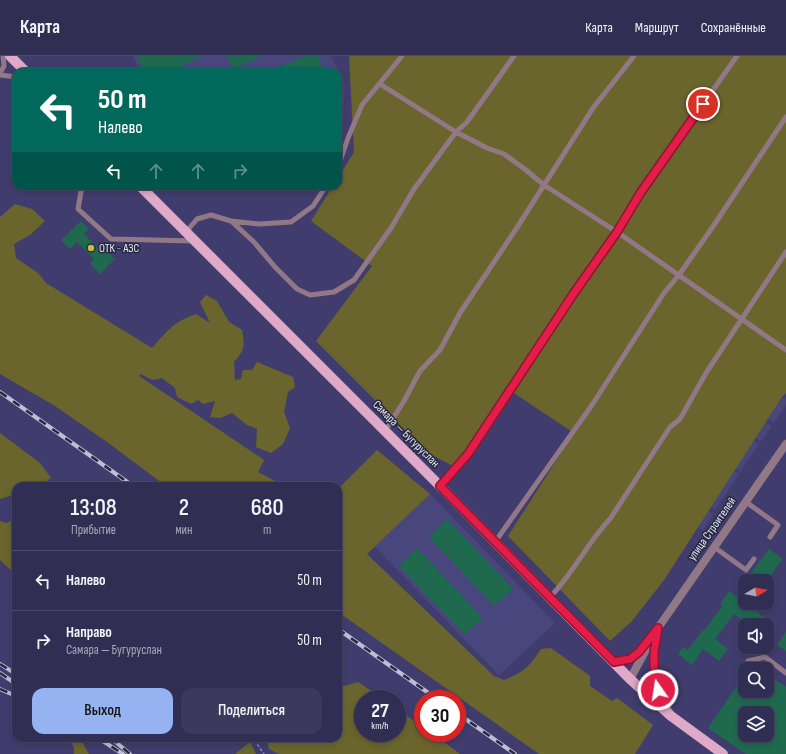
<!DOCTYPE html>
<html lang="ru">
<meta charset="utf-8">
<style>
:root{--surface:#302e52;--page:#3c3a5c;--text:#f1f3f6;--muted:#a8a8b8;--line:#4b4a69;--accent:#95b2f1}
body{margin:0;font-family:"Sofia Sans Condensed",sans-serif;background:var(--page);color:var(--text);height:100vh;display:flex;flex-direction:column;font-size:15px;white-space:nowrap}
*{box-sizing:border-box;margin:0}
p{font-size:13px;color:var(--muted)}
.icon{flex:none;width:22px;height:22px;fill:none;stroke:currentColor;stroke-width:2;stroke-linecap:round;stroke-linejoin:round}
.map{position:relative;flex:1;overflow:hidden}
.side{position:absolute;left:12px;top:426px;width:330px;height:260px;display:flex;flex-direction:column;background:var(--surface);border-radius:12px;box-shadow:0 2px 6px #0003,0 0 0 1px var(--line)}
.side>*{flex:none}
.banner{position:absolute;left:12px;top:12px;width:330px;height:122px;border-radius:12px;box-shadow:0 2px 6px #0003,0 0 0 1px var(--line);background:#00695c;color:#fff;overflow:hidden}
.needle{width:26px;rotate:81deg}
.tools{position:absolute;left:738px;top:518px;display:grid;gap:8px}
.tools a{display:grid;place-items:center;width:36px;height:36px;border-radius:8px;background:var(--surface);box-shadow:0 2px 6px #0003,0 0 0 1px var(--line);font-size:20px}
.speed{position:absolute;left:354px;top:634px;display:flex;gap:8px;font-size:20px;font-weight:700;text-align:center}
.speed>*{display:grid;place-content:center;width:52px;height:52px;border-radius:50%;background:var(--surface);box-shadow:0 2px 6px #0003,0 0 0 1px var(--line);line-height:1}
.speed small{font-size:10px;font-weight:400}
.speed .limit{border:6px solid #d22;background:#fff;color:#111}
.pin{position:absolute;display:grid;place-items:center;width:34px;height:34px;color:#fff;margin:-17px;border:2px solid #fff;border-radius:50%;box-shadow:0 1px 4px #0007}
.me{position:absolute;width:44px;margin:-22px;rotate:347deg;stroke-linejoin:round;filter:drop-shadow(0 0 3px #0008)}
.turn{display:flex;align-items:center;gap:14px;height:84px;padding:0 20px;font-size:18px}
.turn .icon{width:52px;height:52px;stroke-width:2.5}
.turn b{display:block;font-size:28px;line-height:34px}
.lanes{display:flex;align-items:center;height:38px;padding:0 20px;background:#0003;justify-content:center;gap:20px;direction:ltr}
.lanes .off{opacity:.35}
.eta{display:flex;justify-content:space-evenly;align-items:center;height:68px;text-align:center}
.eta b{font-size:24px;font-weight:600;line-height:28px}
.cta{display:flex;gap:8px;margin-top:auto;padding:8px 20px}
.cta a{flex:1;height:46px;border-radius:12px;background:var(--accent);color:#111;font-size:16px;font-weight:600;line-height:46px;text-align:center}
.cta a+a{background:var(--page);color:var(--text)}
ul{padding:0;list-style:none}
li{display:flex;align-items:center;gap:12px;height:60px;padding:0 20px;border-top:1px solid var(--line)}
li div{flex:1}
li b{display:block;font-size:15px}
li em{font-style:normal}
header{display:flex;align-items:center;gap:24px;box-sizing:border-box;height:56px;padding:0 20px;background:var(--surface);border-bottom:1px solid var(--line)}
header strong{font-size:19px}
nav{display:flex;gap:22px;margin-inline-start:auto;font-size:14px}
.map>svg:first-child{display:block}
.built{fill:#49457d}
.green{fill:#6a652c}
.building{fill:#1f694e;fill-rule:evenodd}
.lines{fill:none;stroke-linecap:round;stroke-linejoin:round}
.path{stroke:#8c8aad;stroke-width:1.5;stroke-dasharray:3 2;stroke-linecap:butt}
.lane{stroke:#927886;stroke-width:5}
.street{stroke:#927886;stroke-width:8}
.primary{stroke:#dfaac7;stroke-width:10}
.rail-casing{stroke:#bfbed8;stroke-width:4}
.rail{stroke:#28283e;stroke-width:2.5;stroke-dasharray:8;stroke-linecap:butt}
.route-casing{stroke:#92132f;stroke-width:10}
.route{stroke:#e11d48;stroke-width:7}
.poi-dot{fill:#c6bc3c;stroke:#28283e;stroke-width:1.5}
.labels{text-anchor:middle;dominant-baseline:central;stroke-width:3;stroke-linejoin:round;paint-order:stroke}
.poi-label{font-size:12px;fill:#e8e8fa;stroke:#28283e;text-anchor:start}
.street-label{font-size:12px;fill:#e8e8fa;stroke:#28283e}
</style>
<header>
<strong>Карта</strong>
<nav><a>Карта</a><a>Маршрут</a><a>Сохранённые</a></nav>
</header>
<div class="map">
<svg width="786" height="698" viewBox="0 0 786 698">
<rect width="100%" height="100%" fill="#403d6e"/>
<path class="built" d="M133,0H331L345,28L343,67L338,71V16H141Z
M782,341L786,344V349L774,367L767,363Z
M765,366L772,370L761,386L754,381Z
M753,384L759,388L740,416L734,412Z
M733,414L739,418L715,454L709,450Z
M430,438L555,567L499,619L374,490Z
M707,454L713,458L703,474L697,470Z"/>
<path class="green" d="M349,0H786V337L782,341L664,524L632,565L610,585L508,480L574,377L506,332L466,396L453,410L428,397L316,285L372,210L311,165L333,130H338V122L354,96Z
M15,148L32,153L45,165L30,179L14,188L16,202L38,217L46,227L152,292C167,275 173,266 196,258L210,267L200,246L206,239L217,245L229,266L242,274C245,289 245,294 234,306L235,324L241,323L243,314H252L257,306L293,321L295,331L288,336L284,356L290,372L283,388L271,397L256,391L257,373L247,369L232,357L220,362L210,361L215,345L203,348L198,344L191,348L177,341L175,332L162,322L153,324L140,318L139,320L264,404L258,416L285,430H166L107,386L55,350L0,318V161Z
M0,377L40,407L51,422L39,430H16V438L0,443Z
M377,394L430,438L367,498L494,620L504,624C524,616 529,611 541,593L551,592L590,620V630L612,645L617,642L653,669L635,698H539L338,556V433Z
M16,463V519L0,504V465L6,467Z
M358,626L383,643H363V677H397V653L423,671V677H432L460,698H279L269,693L266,682H338V629L344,630Z
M77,682H80L89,698H74V691L69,685Z
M250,686L256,698H235Z"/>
<path class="building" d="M137,0H202L170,16H144Z
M227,0H261L234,13Z
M306,0H318L324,16H265Z
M81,165L89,173L84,178L100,194L103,191L115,203L100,218L90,208L94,203L77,186L70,193L61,184Z
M447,463L513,533L494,550L429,481Z
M417,492L483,562L465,579L399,510Z
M769,493L783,503L778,509L766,525H745Z
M729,535L765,562L760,569H749L734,558L715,583L728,593L719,605L703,593L692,609L678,598L683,591L688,594L703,574L704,575L722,550L720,548Z
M786,576V595L777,589Z
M745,618V635H767V618L786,631V698H746L708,672ZM745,657H767V679H745Z"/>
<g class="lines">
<path class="path" d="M250,682L255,685L264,698"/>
<path class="lane" d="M0,17L4,10L3,0
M0,19L16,21
M380,28L456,76L487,92L504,98L526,114L544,129L617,176L786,294
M338,111L348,82L362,49L402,0
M82,130L78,153L111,183L194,185
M231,165L259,168L291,166L313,150L326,130
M186,176L197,163L211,159L231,165L254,186L275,211L297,233L310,239L334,236L354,224L391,172L414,133L456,76L467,66L514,0
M385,375L404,345L420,315L440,294L460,257L518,170L593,52L634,0
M440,430L468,398L574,237L617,176L641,136L737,0
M746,446L778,469L770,481
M495,486L592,349L664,237L679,219L714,169L786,61
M714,491L746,514L754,503
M550,541C573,518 587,487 610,463L670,371L680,363L706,317L786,196
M748,605L765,601L786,617"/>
<path class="street" d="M658,573C654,594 651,615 659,635C662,643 666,650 670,658
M613,606L630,603L639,596L658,572L786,388
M630,623L648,590"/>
<path class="primary" d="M10,0L26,16
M140,130L440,430L630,623L671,660L723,698"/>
<g class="rail-casing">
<path id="rail" d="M0,336L133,430
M338,573L437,643
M0,608L16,618
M0,617L16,628
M0,633L16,640
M457,657L515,698
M98,682L123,698
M111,682L130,698"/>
</g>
<use href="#rail" class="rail"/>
</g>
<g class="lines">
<g class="route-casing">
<path id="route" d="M658,634L654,614V596L658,572L639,596L630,603L614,606L440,430L468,398L574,237L617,176L641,136L703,48"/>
</g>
<use href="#route" class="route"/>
</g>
<circle class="poi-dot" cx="91" cy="192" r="4"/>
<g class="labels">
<g class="poi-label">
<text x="99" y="192">ОТК - АЗС</text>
</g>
<g class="street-label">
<text transform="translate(406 378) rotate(45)">Самара — Бугуруслан</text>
<text transform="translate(712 473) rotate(-55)">улица Строителей</text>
</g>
</g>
</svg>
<div class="tools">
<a><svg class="needle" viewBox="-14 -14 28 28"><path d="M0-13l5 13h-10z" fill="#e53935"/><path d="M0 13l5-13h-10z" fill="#a8a8b8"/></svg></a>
<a><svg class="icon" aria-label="sound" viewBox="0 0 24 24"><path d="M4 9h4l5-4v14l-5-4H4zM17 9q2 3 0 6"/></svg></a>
<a><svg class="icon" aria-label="search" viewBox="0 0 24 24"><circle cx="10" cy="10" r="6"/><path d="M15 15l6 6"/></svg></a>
<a><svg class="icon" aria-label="layers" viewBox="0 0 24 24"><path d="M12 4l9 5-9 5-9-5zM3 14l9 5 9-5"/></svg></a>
</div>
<div class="speed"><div>27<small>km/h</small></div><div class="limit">30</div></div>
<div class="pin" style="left:703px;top:48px;background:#d93025"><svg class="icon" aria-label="arrive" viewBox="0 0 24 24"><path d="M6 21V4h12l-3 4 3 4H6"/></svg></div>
<svg class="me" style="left:658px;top:634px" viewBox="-20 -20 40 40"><circle r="17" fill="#e11d48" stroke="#fff" stroke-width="3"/><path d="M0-11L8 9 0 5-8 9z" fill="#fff"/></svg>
<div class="banner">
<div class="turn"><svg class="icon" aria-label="left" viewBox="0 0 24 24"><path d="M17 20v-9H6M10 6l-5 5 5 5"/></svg><div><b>50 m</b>Налево</div></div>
<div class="lanes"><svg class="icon" aria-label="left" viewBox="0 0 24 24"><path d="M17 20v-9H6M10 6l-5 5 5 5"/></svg><svg class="icon off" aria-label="ahead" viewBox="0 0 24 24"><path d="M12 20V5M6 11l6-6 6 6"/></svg><svg class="icon off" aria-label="ahead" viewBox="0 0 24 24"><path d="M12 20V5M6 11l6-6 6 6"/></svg><svg class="icon off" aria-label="right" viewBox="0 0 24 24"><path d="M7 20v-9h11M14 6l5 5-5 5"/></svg></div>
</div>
<section class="side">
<div class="eta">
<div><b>13:08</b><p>Прибытие</p></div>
<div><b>2</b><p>мин</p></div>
<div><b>680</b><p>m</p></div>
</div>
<ul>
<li><svg class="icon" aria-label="left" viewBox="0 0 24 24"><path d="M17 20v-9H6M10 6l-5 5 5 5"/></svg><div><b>Налево</b></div><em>50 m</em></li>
<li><svg class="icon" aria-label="right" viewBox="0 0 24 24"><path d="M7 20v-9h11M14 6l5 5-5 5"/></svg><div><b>Направо</b><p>Самара — Бугуруслан</p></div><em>50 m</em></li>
</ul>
<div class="cta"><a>Выход</a><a>Поделиться</a></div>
</section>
</div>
